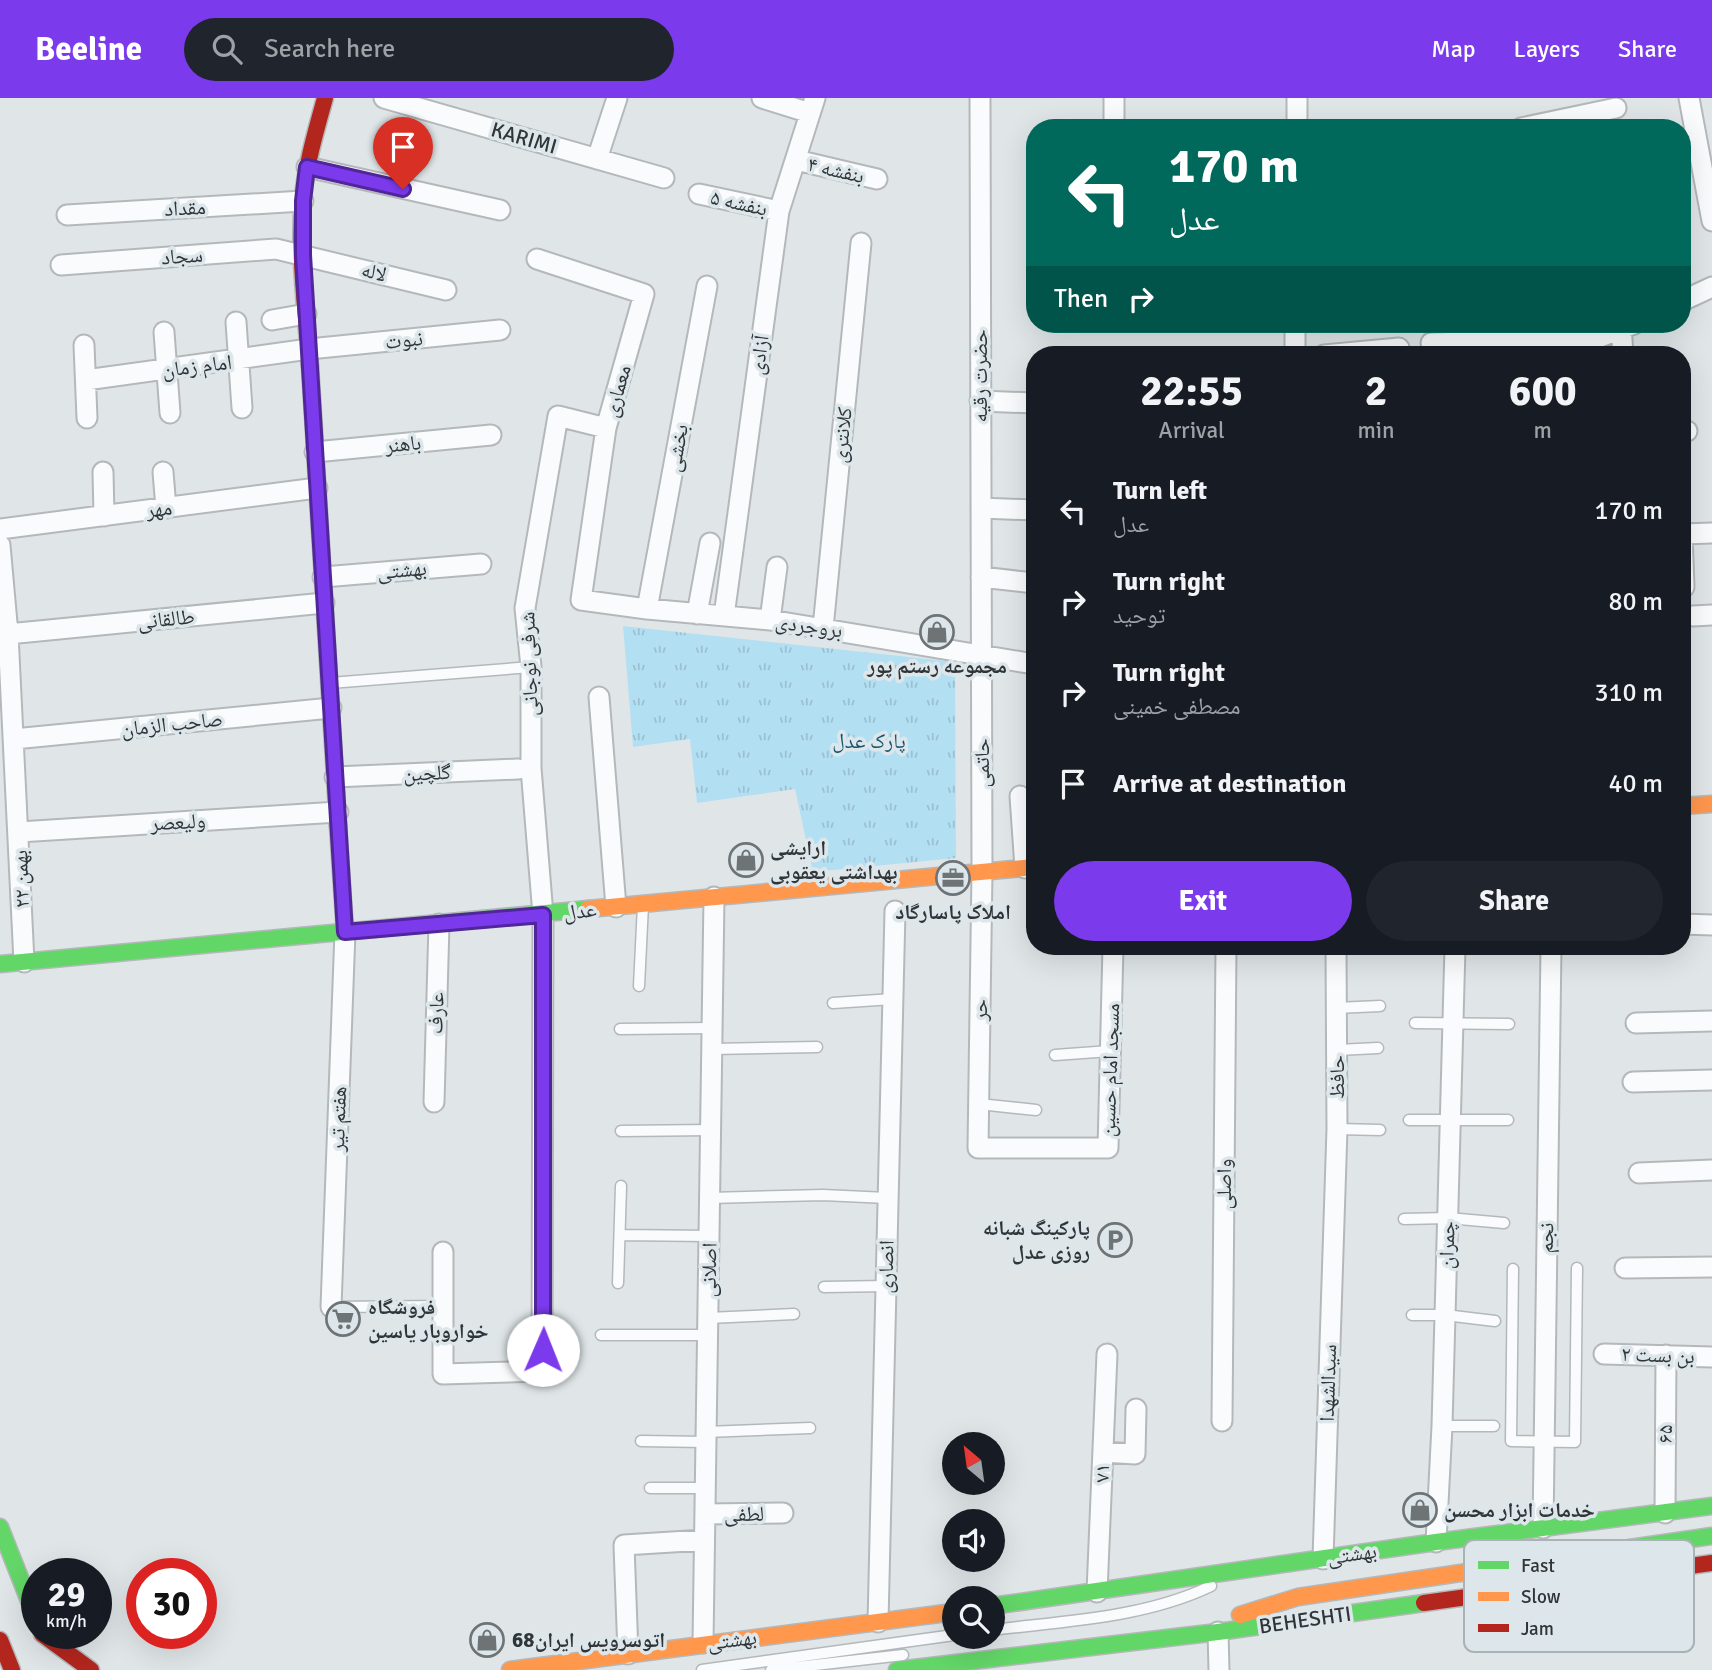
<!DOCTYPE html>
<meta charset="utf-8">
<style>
:root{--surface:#171b24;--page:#20242c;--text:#f1f3f6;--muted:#9ea1a6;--accent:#7c3aed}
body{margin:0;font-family:Signika,"Noto Naskh Arabic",sans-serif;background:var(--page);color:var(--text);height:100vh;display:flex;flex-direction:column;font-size:26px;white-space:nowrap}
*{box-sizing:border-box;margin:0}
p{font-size:23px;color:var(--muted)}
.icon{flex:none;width:38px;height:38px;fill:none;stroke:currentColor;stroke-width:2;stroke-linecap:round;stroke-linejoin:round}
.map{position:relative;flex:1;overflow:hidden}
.drawer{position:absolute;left:1026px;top:248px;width:665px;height:609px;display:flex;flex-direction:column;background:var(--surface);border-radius:28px;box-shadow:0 7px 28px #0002}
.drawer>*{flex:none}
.hud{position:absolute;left:1026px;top:21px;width:665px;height:214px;border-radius:28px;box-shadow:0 7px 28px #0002;background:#00695c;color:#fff;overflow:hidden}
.needle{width:46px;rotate:331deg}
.controls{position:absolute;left:942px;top:1334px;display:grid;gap:14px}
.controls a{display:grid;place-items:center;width:63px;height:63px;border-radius:50%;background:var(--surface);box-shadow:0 7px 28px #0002;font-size:35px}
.speed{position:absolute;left:21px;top:1460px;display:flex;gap:14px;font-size:35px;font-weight:700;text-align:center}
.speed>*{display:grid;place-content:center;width:91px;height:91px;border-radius:50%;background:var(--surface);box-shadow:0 7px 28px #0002;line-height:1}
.speed small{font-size:18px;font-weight:400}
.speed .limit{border:10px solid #d22;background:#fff;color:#111}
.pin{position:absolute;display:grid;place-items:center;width:60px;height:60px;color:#fff;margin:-72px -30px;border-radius:50% 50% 50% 0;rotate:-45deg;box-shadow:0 0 7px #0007}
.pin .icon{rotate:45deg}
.me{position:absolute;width:77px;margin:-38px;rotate:1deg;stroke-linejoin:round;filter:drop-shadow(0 0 5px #0008)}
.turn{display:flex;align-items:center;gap:24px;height:147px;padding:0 28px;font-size:32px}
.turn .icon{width:91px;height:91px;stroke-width:2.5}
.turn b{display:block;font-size:49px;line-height:60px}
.then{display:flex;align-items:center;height:66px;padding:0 28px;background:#0003;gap:14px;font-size:26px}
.eta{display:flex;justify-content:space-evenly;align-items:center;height:119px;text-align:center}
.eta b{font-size:42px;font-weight:700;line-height:49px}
.action{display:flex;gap:14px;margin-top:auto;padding:14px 28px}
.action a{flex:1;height:80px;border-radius:42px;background:var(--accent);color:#fff;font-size:28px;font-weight:700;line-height:80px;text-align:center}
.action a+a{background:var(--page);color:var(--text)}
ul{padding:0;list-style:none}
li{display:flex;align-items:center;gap:21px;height:91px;padding:0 28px}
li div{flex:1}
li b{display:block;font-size:26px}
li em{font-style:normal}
header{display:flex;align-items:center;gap:42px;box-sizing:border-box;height:98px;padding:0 35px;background:var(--accent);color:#fff}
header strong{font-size:33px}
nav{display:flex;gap:38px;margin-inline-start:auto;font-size:24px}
.search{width:490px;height:63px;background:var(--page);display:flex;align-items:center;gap:18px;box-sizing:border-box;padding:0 24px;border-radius:38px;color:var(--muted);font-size:26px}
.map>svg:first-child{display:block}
.park{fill:url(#park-tufts)}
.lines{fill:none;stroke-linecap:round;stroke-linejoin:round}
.lane-casing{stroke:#b4b8ba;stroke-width:13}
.street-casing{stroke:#b4b8ba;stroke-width:23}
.fast-casing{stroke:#b4b8ba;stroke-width:19}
.slow-casing{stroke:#b4b8ba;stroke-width:19}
.jam-casing{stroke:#b4b8ba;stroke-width:19}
.lane{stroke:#fafbfc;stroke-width:10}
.street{stroke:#fafbfc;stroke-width:19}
.fast{stroke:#63d668;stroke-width:16}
.slow{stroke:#ff974d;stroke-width:16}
.jam{stroke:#b3261e;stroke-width:16}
.route-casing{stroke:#51269a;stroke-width:18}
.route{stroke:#7c3aed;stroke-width:12}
.labels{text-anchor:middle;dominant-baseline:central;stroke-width:7;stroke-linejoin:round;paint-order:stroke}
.street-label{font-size:21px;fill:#313537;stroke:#dde7eb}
.poi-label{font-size:21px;font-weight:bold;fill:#313537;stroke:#dde7eb;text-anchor:start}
.park-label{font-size:21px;fill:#16556d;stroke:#dde7eb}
.key{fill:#dde7eb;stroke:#a9b2b5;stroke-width:2}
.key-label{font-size:19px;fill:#313537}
</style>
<header>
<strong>Beeline</strong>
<div class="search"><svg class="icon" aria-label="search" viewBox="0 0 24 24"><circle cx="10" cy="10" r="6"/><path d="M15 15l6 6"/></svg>Search here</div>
<nav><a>Map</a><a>Layers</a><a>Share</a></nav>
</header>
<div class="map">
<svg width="1712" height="1572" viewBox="0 0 1712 1572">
<defs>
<pattern id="park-tufts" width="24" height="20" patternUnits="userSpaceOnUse" patternTransform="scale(1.75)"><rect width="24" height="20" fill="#b3dff3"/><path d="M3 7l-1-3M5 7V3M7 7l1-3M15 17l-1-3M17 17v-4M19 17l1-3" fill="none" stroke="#9ac0d1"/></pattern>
</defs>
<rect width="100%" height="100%" fill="#e0e6e8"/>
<path class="park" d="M623,528L955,564L956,760L813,774L795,691L697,705L690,641L633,649Z"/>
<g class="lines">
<g class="lane-casing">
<path id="lane" d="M330,585L531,569
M639,888L643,807
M833,905L893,901
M1336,910L1380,908
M1415,925L1509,926
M620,931L712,930
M712,951L817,949
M1337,952L1378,950
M1055,957L1110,953
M979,1006L1036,1012
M1409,1022H1508
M1337,1031L1380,1032
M621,1033L711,1032
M710,1100L823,1097L887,1100
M1404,1121L1448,1120L1504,1125
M620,1137L709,1138
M1513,1171L1511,1343L1575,1344L1577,1170
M618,1185L621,1088
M824,1189L886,1188
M331,1209L443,1208
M1412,1217H1445L1495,1223
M708,1220L794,1216
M601,1237H708
M1442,1328H1494
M706,1334L810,1330
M641,1343L706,1344
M650,1390H705
M992,1532C1065,1523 1144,1520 1211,1488
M702,1572L954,1537
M771,1572L903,1557"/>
</g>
<g class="street-casing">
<path id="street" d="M384,0L664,80
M762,0L810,15
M980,0L982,774L978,1050H1108L1113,849
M1689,0L1712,123
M1114,30V0
M1297,30V0
M1521,30L1616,10
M597,61L617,0
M796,62L877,81
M307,69L500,112
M699,96L779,113
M67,117L303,103
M537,161L644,196L606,330L581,502L647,511L770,522L1034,566
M61,167L276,151L446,192
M1682,203L1712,189
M272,222L306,216
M236,224L242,310
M1621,226L1623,257
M164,234L170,315
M1431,245L1597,240L1634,226
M84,247L87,320
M1295,257V226
M1324,257L1399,250
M86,282L309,251L500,232
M980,303L1034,305
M1682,333H1687
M315,354L491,337
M103,374L104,418
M163,374L166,410
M981,410L1034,412
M0,431L317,390
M0,447L8,536L24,864
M323,479L481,466
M981,479L1034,485
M1682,489H1684L1682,436L1712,435
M647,511L707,188
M697,516L710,445
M724,518L779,113L815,0
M1693,518L1712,517
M770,522L777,469
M823,530L861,145
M8,536L324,505
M599,599L616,809
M14,641L331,610
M335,679L518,671
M1020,698L1025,770
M19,734L338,714
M1682,826L1712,827
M1636,925L1712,923
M1633,984L1712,982
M434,1004L439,826
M1639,1075L1712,1072
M443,1154V1276L542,1273L543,817L531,670V569L525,510L558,318L606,330
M1625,1170L1712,1169
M331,1209L345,834
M1604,1256L1712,1259
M1222,1323L1226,849
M1103,1354L1135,1356L1136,1311
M1665,1415L1666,1257
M705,1416L783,1415
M1543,1430L1551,849
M1436,1444L1442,1328L1455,849
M1323,1461L1337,1031L1336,849
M1097,1494L1107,1256
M878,1524L895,813
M1218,1534L1219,1572
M703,1545L714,799
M628,1556L624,1447L704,1442"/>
</g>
<g class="fast-casing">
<path id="fast" d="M310,268L338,728
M0,866L588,811
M0,1429L37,1523
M1582,1457L1712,1438
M992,1508L1436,1444L1712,1408
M897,1572L1218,1534L1424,1505"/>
</g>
<g class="slow-casing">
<path id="slow" d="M1682,708L1712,706
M338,728L345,834
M588,811L1034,769
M1240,1517L1298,1499L1582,1457
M510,1572L954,1514"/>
</g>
<g class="jam-casing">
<path id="jam" d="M310,268C306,213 298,156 303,100C306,66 316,33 325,0
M1424,1505L1712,1465
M42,1536L91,1572
M0,1542L12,1572"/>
</g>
<use href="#lane" class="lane"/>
<use href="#street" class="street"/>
<use href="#fast" class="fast"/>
<use href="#slow" class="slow"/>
<use href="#jam" class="jam"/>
</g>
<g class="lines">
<g class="route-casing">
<path id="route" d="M403,91L307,69L303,103V157L345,834L543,817V1252"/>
</g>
<use href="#route" class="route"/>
</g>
<defs>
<g id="shop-ring" transform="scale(1.75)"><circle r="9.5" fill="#dde7eb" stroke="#6e7375" stroke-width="1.5"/><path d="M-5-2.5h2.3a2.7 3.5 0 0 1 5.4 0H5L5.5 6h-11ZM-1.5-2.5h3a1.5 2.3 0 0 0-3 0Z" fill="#6e7375"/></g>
<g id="office-ring" transform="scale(1.75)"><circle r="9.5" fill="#dde7eb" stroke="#6e7375" stroke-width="1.5"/><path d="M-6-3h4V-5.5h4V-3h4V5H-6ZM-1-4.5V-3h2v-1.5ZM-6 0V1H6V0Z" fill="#6e7375"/></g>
<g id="parking-ring" transform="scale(1.75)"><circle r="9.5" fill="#dde7eb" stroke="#6e7375" stroke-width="1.5"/><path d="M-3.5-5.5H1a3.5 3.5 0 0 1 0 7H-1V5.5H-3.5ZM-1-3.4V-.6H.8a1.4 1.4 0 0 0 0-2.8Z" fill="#6e7375"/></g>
<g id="supermarket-ring" transform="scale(1.75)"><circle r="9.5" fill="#dde7eb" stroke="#6e7375" stroke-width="1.5"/><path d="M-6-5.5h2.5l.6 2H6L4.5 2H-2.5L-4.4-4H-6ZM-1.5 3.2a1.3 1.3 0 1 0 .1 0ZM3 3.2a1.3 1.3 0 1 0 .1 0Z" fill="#6e7375"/></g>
</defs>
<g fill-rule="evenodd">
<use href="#shop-ring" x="937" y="534"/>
<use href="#shop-ring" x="746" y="762"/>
<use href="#office-ring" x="953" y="780"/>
<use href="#parking-ring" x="1115" y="1142"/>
<use href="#supermarket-ring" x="343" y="1221"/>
<use href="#shop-ring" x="1420" y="1412"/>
<use href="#shop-ring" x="487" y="1542"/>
</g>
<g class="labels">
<g class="street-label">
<text transform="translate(524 40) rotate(16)">KARIMI</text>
<text transform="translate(836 72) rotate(13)">بنفشه ۴</text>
<text transform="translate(739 105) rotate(12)">بنفشه ۵</text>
<text transform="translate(185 110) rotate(-3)">مقداد</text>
<text transform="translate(182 158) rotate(-4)">سجاد</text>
<text transform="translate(374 174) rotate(14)">لاله</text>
<text transform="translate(404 242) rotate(-6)">نبوت</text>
<text transform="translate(759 257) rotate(-82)">آزادی</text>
<text transform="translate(197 268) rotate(-7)">امام زمان</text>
<text transform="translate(980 278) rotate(-90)">حضرت رقیه</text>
<text transform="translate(617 293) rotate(-74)">معماری</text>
<text transform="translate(842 337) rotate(-84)">کلانتری</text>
<text transform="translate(403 346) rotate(-6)">باهنر</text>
<text transform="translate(677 350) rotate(-80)">بخشی</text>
<text transform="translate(159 411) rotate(-7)">مهر</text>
<text transform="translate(402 472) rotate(-5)">بهشتی</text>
<text transform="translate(166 521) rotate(-6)">طالقانی</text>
<text transform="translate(809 528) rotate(8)">بروجردی</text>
<text transform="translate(529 566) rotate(-92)">شرفی نوجانی</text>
<text transform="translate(172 626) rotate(-6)">صاحب الزمان</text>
<text transform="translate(982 665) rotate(-90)">حاتمی</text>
<text transform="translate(427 675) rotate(-3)">گلچین</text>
<text transform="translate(178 724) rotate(-3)">ولیعصر</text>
<text transform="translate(21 781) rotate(-92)">۲۲ بهمن</text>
<text transform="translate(580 813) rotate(-6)">عدل</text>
<text transform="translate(980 912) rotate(-89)">حر</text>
<text transform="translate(436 915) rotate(-88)">عارف</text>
<text transform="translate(1110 972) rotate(-88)">مسجد امام حسین</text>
<text transform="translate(1337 979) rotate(-90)">حافظ</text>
<text transform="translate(338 1021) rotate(-88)">هفتم تیر</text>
<text transform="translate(1224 1086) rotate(-90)">واصلی</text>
<text transform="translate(1546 1140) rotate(-89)">نجم</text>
<text transform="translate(1447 1147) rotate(-88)">چمران</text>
<text transform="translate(886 1169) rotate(-89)">انصاری</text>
<text transform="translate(709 1172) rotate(-89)">اصلانی</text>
<text transform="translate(1658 1257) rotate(2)">بن بست ۲</text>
<text transform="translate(1328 1285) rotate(-88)">سیدالشهدا</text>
<text transform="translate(1665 1336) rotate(-90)">۶۵</text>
<text transform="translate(1102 1375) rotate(-88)">۷۱</text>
<text transform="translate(744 1416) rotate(-1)">لطفی</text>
<text transform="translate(1352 1456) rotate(-8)">بهشتى</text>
<text transform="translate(1305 1522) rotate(-8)">BEHESHTI</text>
<text transform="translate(732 1542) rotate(-7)">بهشتى</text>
</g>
<g class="poi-label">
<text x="937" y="568" text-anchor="middle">مجموعه رستم پور</text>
<text x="770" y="750">ارایشی<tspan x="770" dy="24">بهداشتی یعقوبی</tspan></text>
<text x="953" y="814" text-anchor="middle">املاک پاسارگاد</text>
<text x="1090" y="1130" text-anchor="end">پارکینگ شبانه<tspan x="1090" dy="24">روزی عدل</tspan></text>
<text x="368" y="1209">فروشگاه<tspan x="368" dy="24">خواروبار یاسین</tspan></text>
<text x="1444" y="1412">خدمات ابزار محسن</text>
<text x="512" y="1542">اتوسرویس ایران68</text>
</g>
<g class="park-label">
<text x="869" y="643">پارک عدل</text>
</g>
</g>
<rect x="1464" y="1442" width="230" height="112" rx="10" class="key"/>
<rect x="1478" y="1463" width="31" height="8" fill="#63d668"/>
<rect x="1478" y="1494" width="31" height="9" fill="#ff974d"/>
<rect x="1478" y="1526" width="31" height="8" fill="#b3261e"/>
<g class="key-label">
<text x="1521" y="1474">Fast</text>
<text x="1521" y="1505">Slow</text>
<text x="1521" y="1537">Jam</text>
</g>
</svg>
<div class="controls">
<a><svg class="needle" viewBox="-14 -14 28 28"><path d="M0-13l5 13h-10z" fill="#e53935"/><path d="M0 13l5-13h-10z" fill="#9ea1a6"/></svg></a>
<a><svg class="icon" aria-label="sound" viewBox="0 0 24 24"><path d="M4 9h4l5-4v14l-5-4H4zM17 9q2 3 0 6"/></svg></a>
<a><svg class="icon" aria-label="search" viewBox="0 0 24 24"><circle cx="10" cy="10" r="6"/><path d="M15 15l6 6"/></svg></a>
</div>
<div class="speed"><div>29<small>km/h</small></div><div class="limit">30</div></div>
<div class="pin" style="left:403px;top:91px;background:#d93025"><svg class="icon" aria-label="arrive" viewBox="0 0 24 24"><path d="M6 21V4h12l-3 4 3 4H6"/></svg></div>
<svg class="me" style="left:543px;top:1252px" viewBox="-20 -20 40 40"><circle r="19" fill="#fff"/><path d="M0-13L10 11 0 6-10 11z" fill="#7c3aed"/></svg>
<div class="hud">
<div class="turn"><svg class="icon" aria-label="left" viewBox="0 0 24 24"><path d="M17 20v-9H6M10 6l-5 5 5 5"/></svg><div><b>170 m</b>عدل</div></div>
<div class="then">Then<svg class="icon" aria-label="right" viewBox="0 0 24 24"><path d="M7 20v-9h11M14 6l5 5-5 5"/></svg></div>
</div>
<section class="drawer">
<div class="eta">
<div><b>22:55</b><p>Arrival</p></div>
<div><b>2</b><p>min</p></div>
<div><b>600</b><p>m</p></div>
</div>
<ul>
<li><svg class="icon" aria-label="left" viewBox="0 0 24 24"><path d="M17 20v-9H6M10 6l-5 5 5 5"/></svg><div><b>Turn left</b><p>عدل</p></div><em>170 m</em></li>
<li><svg class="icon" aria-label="right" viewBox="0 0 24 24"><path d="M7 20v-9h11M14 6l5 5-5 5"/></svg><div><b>Turn right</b><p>توحید</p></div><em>80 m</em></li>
<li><svg class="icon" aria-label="right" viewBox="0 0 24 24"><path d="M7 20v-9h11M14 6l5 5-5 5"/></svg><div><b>Turn right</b><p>مصطفی خمینی</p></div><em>310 m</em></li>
<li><svg class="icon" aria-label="arrive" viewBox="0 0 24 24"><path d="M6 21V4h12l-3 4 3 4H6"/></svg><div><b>Arrive at destination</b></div><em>40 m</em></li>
</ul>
<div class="action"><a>Exit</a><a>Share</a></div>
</section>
</div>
